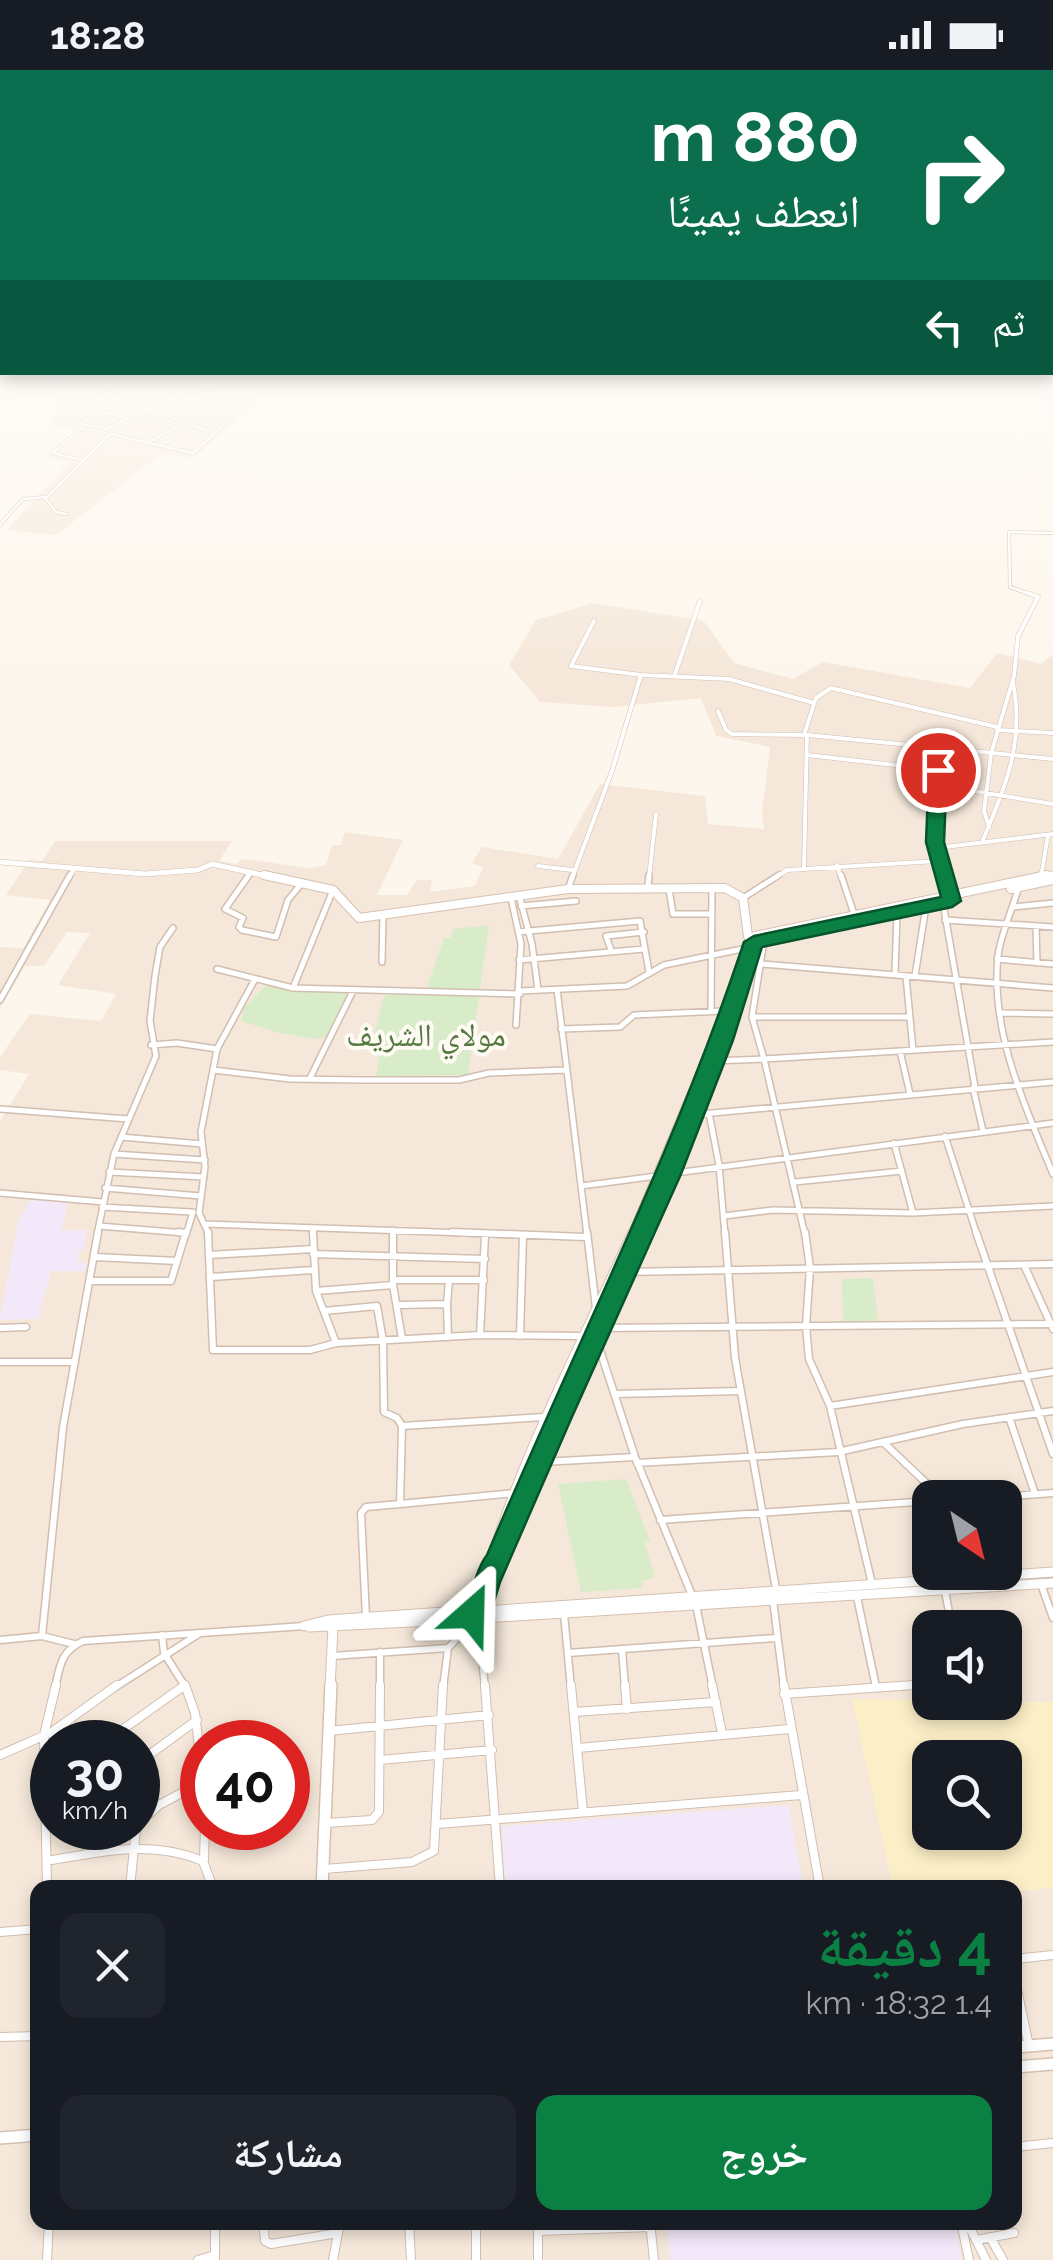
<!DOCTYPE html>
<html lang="ar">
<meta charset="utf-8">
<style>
:root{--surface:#171b24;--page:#20242c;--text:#f1f3f6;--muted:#9ea1a6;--accent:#0b8043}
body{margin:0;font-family:Raleway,"Noto Naskh Arabic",sans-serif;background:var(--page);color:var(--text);direction:rtl;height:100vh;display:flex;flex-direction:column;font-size:38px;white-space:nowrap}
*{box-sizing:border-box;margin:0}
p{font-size:32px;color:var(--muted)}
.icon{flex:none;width:55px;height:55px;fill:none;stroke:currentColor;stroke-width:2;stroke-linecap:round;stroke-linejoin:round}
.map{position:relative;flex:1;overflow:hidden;direction:ltr}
.panel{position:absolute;left:30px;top:1810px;width:992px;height:350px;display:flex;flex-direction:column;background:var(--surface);border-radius:20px;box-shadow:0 5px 15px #0003;direction:rtl}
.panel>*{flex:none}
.top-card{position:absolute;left:0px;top:0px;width:1055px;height:305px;box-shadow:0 5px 15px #0003;direction:rtl;background:#0b6e4f;color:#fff;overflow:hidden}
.needle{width:65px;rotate:145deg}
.controls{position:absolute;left:912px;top:1410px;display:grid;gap:20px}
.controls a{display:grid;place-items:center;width:110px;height:110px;border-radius:20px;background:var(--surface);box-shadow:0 5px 15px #0003;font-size:50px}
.speed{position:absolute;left:30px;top:1650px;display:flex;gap:20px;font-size:50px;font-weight:700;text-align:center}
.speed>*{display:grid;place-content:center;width:130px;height:130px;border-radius:50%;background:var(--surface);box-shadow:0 5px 15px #0003;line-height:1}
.speed small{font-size:25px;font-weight:400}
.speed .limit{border:15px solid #d22;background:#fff;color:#111}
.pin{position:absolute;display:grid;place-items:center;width:85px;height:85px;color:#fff;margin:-42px;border:5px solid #fff;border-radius:50%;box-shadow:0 2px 10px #0007}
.me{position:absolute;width:110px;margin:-55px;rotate:25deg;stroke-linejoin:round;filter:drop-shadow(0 0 8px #0008)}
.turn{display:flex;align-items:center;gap:35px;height:210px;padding:0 30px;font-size:45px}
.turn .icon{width:130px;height:130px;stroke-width:2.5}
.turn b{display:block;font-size:70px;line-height:85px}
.then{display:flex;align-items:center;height:95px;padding:0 30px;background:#0003;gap:20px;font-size:38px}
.round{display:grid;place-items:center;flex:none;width:105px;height:105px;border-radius:20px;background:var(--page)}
.head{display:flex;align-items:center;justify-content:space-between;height:170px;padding:0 30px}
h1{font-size:60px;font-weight:700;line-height:75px;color:var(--accent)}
.action{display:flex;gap:20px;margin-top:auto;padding:20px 30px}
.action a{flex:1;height:115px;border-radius:20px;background:var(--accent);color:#fff;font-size:40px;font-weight:700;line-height:115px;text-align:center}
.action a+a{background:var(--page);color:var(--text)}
.status{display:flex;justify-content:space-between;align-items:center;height:70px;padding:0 50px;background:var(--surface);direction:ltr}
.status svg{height:28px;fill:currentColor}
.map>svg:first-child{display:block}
.residential{fill:#f5e8da;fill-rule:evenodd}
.education{fill:#f3e8fa}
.green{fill:#d8ecc9}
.sand{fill:#fcefc7;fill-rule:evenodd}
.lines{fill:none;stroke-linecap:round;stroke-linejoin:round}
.street-far4-casing{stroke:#d1beb0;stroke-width:4}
.street-far3-casing{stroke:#d1beb0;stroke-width:5}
.street-far2-casing{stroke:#d1beb0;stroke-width:8}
.street-far1-casing{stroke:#d1beb0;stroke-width:9}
.street-casing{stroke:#d1beb0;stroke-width:10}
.secondary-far3-casing{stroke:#d6c0b0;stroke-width:6}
.secondary-far2-casing{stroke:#d6c0b0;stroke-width:10}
.secondary-far1-casing{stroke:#d6c0b0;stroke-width:11}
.secondary-casing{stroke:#d6c0b0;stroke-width:14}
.primary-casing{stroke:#dad1cd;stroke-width:6}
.street-far4{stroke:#fff;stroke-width:2.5}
.street-far3{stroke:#fff;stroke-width:4}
.street-far2{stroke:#fff;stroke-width:5}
.street-far1{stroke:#fff;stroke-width:6}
.street{stroke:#fff;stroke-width:8}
.secondary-far3{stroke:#fff;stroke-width:5}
.secondary-far2{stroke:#fff;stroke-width:8}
.secondary-far1{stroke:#fff;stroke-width:9}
.secondary{stroke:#fff;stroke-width:11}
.primary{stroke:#fbd9a5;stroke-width:5}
.route{fill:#0b8043;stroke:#07532c;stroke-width:2.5}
.labels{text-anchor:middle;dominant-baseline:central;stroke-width:8;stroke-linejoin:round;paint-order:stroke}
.park-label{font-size:32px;fill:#537a41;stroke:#fffaf3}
</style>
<div class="status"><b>18:28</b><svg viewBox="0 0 49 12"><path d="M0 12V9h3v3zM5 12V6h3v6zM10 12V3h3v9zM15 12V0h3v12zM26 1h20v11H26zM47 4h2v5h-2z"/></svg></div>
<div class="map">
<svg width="1053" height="2190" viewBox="0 0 1053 2190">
<rect width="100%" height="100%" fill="#fdf6ec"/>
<path class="residential" d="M0,302L172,303L167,307L257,330L194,389L160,385L56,465L7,460L68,393L45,386L75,360L49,353L65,334L54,331L62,318L0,310Z
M593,533L704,551L734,593L793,609L823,592L970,618L997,583L1041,594L1053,584V2190H0V1051L29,1004L0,1000V987L30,944L101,951L116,924L58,915L90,863L67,862L44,896H25L0,938V877L23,878L50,830L6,825L30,789L42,791L55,771H232L219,791L237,794L242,789L310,798L326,795L332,775H341L345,762L403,770L377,825H407L417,810H432L430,822L475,816L483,797L472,793L482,777L558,789L600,714L705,726L708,754L764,759L762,741L770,677L716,666L701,628L614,637L540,632L509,595L536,550ZM930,1428H1005V1502H930ZM930,1558H1005V1632H930ZM52,1672H138V1758H52ZM202,1672H288V1758H202ZM930,1688H1005V1762H930ZM38,1818H1015V2152H38Z"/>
<path class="education" d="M30,1130L68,1133L61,1160H86L84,1180H79L78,1191L86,1194L85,1201H51L38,1249L0,1250L18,1152Z
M789,1735L803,1817H505L502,1756Z
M667,2153H955L962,2190H670Z"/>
<path class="green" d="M489,855L468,1005L376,1006L379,989L373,968L384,926L426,920L444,868H451L453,859Z
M266,915L341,921L349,926L328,967L314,969L279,963L241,951L244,938Z
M873,1208L878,1251L843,1252L842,1209Z
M626,1409L650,1471L645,1473L655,1507L641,1511L642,1518L581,1522L558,1414Z"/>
<path class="sand" d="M852,1629L1053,1632V1818L1015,1821V1818L893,1817ZM930,1688H1005V1762H930Z"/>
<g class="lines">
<g class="street-far4-casing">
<path id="street-far4" d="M27,302L113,324
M124,302L115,327L214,363
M99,341L127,348
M106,359L190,320L251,331
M109,359L81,354L118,330
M145,374L182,354
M82,390L52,383L84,357
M45,428L56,442L66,444
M0,455L23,429L47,427L110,364L193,383L282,302
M1035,526L1010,517L1009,462L1053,463"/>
</g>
<g class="street-far3-casing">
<path id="street-far3" d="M594,551L571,596L641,605
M675,604L700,531
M718,641L726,660L732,664L807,665L1053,689
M997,660L1053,663
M804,665L816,628L831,618L997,657
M940,678L935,772L945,808
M807,685L938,700
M937,715L1053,734
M989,757L984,741L991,684L1014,606L1018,566L1038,527L1028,523
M982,772C1005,719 1025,671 1013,613
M936,778L1053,764
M837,795L841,808
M538,796L572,800
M804,797L807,665
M1041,807L1048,765
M69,808L74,799
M247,808L251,802
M572,808L612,701L641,605L729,609L814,633
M649,808L656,744
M775,808L787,800L938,791"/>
</g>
<g class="street-far2-casing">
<path id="street-far2" d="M249,805L225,839L243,848L239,857L242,860L276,867L288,830L301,814
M841,805L854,844
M945,805L952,831
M648,816L649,805
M568,819L573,805
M669,819L673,844H710
M1018,819C1012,841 1001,863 998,886C990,961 1025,1037 1053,1104
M519,825L532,874L538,920
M511,828L521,874L516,955
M743,828L779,805
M943,833L975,1017
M521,836L576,831
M1013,837L1053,833
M945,850L1053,857
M1036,856L1037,893
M518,862L640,851L649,902
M764,870L752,947L764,989L1053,972
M611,880L606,866L644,862
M997,889L1053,894
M519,890L644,879
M382,892L383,845
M762,894L1053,918
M217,899L293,918L520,924
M895,904L897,842
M906,906L913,980
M915,906L926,836
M293,918L333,820
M557,919L587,1165
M520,921L627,916L664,895L747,878
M0,930L70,805
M711,941L712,819
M1002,943L1053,944
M752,947H910
M561,959L620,957L634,945L723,941
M151,975L177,973L217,979
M900,981L910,1024
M714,991L764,989L805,1165
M213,1000L290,1009L360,1010H459L489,1003L565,1000
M310,1008L353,921
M973,1018L983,1061
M0,1039L128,1049
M709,1043L719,1095L725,1165
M691,1045L1053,1012
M945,1066L977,1165
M121,1067L202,1074
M894,1073L913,1143
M114,1084L205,1090
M109,1102L204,1107
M668,1104L1053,1053
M795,1112L902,1101
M581,1116L657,1106
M105,1118L201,1126
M0,1123L103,1132
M102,1137L191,1142
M724,1146L773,1140L913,1143L1053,1136
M205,1154L525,1165
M99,1156L185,1163
M313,1158V1165
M393,1160V1165
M97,1165L114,1084L156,986L150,951L155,906L160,877L173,858
M186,1165L193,1142
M209,1165L199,1143L205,1097L201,1062L217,979L254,911"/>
</g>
<g class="street-far1-casing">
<path id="street-far1" d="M178,1162L185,1163
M208,1162L213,1280H310L336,1273
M313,1162L316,1221L336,1273L480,1265L582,1266
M393,1162V1215L402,1269
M452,1162L585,1167
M587,1162L596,1238
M725,1162L735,1288L776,1519
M805,1162L810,1198L806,1256L809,1289L830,1336L872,1514
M976,1162L1053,1384
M313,1184L485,1189
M209,1185L313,1179
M95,1187L177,1191
M1024,1195L1053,1259
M624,1202L1053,1194
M211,1207L313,1200
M394,1210H484
M91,1211H171L186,1162
M316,1221L393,1215
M399,1235L447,1234L449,1210
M447,1235L448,1267
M324,1241L377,1236L383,1271L384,1342L397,1348L402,1356L400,1434L366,1437L361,1443L366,1547
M0,1258L26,1257
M601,1258L1053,1254
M480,1265L485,1165
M520,1266L523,1166
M597,1271L635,1387L696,1535L713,1618
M0,1292H75
M616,1324L740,1321
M830,1336L1053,1302
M1009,1347L1035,1424
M402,1356L544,1347
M883,1372L942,1428
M542,1392L635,1387
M637,1393L838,1382L963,1354L1053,1341
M984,1428L1053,1423
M400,1434L515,1423
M660,1450L930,1431
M1041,1514L1053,1548
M945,1521L952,1558
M857,1527L876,1617
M773,1530L784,1618
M564,1544L571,1618
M478,1550L485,1618
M162,1565L164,1583L186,1618
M42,1566L63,1357L98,1162
M0,1570L42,1566L74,1574
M622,1579L625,1618
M568,1583L775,1568
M332,1586L448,1578
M55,1618C60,1595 61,1581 83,1571L304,1556
M114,1618L197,1565
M181,1618L185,1615
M380,1618V1582
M443,1618L448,1578L475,1550
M877,1618L930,1614"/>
</g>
<g class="street-casing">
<path id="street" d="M185,1615L195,1643L202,1702
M485,1615L500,1818
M571,1615L583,1742
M625,1615L627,1639
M712,1615L722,1663
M784,1615L820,1818
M784,1624L914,1615
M574,1642L716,1632
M329,1661L489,1645
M105,1672L185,1615
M578,1678L789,1659
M0,1685L52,1662L117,1615
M380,1690L492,1680
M138,1693L197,1650
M326,1753L372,1750L379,1742L380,1615
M138,1754L159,1735L202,1712
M438,1754L801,1725
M204,1789L205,1758
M47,1791C100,1782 151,1769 203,1791L213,1818
M324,1799L412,1792L434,1781L443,1615
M47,1818L44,1665L56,1615
M130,1818L136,1758
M0,1862L38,1859
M1015,1889L1053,1885
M1015,1910L1029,1976
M0,1967L38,1966
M1015,2077L1053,2073
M215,2152V2190
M263,2152L265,2171L271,2174L338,2163
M409,2152L411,2190
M476,2152V2190
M538,2152V2190
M650,2152L654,2190
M961,2152L969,2190
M967,2152L986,2190
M538,2161L650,2157
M990,2167L1003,2190
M976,2170L1014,2163
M47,2190L49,2152
M198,2190L215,2185
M333,2190L340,2152"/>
</g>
<g class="secondary-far3-casing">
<path id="secondary-far3" d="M0,792L145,804L198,800L212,794L276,808
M1035,808L1053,804"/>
</g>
<g class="secondary-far2-casing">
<path id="secondary-far2" d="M264,805L333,820L359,848L568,819L725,818L743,828L748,866
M1011,819L1053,810
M755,866L1047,805
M757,871L919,837
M632,1165L715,969L748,872
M642,1165L722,970L754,873"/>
</g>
<g class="secondary-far1-casing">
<path id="secondary-far1" d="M490,1504L643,1162
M479,1538C507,1411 579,1281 633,1162
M483,1541L1053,1502
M482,1548L1053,1513
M304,1556L328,1550L474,1540
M309,1557L473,1549
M330,1618L333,1557"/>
</g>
<g class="secondary-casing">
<path id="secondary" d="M322,1818L331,1615
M1015,1977L1053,1974
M1015,1997L1053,1994
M0,2068L38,2065"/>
</g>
<g class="primary-casing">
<path id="primary" d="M920,302L1053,309"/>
</g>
<use href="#street-far4" class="street-far4"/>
<use href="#street-far3" class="street-far3"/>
<use href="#street-far2" class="street-far2"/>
<use href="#street-far1" class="street-far1"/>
<use href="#street" class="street"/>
<use href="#secondary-far3" class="secondary-far3"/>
<use href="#secondary-far2" class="secondary-far2"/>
<use href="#secondary-far1" class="secondary-far1"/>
<use href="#secondary" class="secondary"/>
<use href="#primary" class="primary"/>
</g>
<linearGradient id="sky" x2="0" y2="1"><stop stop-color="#97c7e8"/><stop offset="0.5" stop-color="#fefbf6"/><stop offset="1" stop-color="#fefbf6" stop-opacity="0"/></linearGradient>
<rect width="1053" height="609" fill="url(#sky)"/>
<path class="route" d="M938,695L947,700L944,772L961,831L952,837L762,877L733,970L681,1104L571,1349L500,1512L489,1548L471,1558L461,1554L457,1544C459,1538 464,1534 467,1529C476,1514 476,1499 487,1485C573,1281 674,1083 744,872L754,866L941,827L926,772L929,700Z"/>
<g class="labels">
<g class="park-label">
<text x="426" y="964">مولاي الشريف</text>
</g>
</g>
</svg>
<div class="controls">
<a><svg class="needle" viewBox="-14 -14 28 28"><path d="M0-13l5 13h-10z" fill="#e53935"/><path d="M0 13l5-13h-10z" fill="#9ea1a6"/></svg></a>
<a><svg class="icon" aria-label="sound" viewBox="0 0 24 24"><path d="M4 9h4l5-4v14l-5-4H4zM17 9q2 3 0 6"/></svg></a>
<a><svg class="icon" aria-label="search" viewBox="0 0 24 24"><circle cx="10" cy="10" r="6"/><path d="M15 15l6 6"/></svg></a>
</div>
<div class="speed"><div>30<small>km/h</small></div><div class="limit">40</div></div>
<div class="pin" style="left:938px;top:700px;background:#d93025"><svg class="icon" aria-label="arrive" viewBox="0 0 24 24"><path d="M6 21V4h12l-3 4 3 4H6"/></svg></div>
<svg class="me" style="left:471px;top:1544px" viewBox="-20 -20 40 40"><path d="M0-17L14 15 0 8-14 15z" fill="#0b8043" stroke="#fff" stroke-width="4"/></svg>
<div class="top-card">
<div class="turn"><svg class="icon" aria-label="right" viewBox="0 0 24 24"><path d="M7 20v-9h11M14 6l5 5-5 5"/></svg><div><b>880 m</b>انعطف يمينًا</div></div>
<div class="then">ثم<svg class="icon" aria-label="left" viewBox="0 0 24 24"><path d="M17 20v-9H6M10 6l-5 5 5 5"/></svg></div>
</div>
<section class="panel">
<div class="head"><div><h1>4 دقيقة</h1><p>1.4 km · 18:32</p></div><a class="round"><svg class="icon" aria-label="close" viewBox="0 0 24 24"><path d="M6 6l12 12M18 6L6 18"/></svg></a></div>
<div class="action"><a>خروج</a><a>مشاركة</a></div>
</section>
</div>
